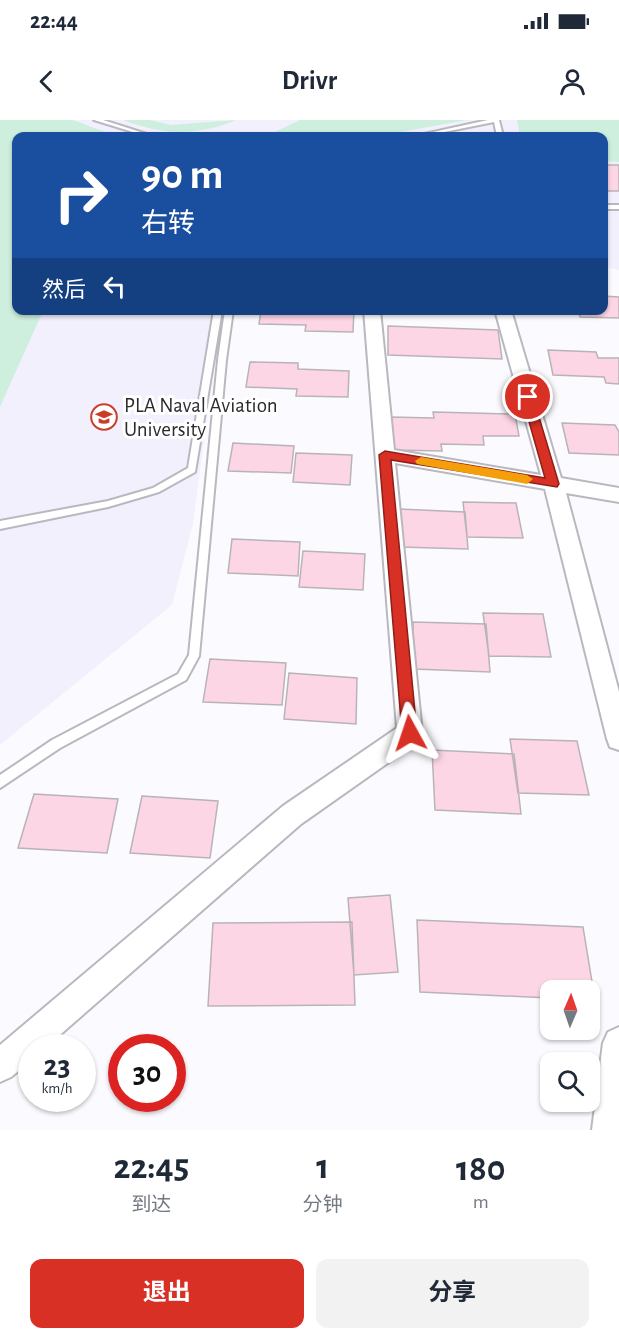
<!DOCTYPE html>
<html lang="zh">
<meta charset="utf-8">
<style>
:root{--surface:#fff;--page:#f2f2f3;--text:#1f2937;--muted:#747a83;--accent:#d93025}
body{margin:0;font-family:"Alegreya Sans","Noto Sans SC",sans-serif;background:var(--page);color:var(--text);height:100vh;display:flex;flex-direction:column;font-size:22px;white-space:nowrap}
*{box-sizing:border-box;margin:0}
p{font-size:20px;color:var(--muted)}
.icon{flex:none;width:33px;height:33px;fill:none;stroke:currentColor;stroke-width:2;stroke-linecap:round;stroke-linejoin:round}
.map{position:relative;height:1010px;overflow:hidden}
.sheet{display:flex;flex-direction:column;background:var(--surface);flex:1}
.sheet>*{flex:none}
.top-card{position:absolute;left:12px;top:12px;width:596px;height:183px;border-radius:12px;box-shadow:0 2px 4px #0004;background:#1a4fa0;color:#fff;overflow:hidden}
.needle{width:39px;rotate:2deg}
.buttons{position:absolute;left:540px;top:860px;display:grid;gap:12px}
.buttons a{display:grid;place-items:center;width:60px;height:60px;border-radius:12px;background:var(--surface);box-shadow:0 2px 4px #0004;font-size:30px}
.speed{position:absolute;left:18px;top:914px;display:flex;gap:12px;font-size:30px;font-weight:700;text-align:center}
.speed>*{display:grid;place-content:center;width:78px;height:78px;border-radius:50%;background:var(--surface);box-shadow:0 2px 4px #0004;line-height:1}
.speed small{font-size:15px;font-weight:400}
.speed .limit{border:9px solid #d22;background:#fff;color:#111}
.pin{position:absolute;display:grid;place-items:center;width:51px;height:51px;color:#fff;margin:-26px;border:3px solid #fff;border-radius:50%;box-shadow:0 2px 6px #0007}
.me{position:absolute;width:66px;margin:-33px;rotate:355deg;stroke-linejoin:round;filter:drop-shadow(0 0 4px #0008)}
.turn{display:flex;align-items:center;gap:21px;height:126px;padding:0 30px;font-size:27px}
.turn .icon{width:78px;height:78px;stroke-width:2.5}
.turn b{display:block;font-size:42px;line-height:51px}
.then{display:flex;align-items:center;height:57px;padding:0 30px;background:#0003;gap:12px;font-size:22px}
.eta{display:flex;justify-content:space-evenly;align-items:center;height:102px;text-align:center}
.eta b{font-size:36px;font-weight:700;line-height:42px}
.primary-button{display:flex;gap:12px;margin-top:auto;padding:12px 30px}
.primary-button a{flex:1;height:69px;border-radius:12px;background:var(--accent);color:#fff;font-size:24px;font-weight:700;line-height:69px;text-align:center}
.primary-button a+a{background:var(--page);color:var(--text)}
.status{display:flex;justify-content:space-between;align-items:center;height:42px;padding:0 30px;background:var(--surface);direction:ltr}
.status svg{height:16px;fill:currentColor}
header{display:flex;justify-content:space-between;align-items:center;height:78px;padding:0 30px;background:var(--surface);font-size:27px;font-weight:700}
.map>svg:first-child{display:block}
.built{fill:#f3f0fe}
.green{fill:#ceefde}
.building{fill:#fcd6e5;stroke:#bab3b6;stroke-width:1.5}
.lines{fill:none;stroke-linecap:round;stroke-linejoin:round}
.service-casing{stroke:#bab8bf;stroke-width:4}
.minor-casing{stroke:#bab8bf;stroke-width:4}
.service{fill:#fff;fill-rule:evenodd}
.minor{fill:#fff;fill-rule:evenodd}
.route{fill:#d93025;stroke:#8d1f18;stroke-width:1.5}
.slow{fill:#f59e0b}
.labels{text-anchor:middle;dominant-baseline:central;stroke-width:6;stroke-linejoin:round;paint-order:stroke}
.poi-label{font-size:21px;fill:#2b2a2d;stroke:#fff;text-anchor:start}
</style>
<div class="status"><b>22:44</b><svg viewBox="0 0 49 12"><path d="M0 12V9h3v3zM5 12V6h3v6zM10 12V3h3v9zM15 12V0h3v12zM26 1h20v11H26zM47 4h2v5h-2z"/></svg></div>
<header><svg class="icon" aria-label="back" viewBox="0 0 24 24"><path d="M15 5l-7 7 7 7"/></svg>Drivr<svg class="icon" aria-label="person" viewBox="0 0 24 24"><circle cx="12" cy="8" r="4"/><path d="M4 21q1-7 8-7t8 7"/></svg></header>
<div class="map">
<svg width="619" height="1010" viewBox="0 0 619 1010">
<rect width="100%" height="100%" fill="#fbfbff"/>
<path class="built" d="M0,0H619V150L603,147V16H16V190L221,191L193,404L172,485L0,625Z"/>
<path class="green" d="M0,0H73L116,16H16V190L43,191L0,287Z
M123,0H150L171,5L236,0C199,16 161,15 123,0Z
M300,0H467L378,16H266Z
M517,0H619V42L603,41V16H520Z"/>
<path class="building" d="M603,45H619V71H603Z
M603,176L619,177V198L580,197L579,192L536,190H603Z
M261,190H354L353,212L305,211L306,205L259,204Z
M388,206L498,210L502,239L388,235Z
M548,230L596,232L598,238H619V264L606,263L604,257L553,255Z
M250,242L298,243V249L349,251L348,277L296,276L297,269L246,267Z
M433,292L515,294L519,316H483L484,325L441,324L442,331L392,330L391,297L434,298Z
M562,303L615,305L619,312V335L569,333Z
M233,323L294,326L291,353L228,351Z
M296,333L352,335L350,365L293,362Z
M463,382L516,383L523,418L467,417Z
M399,389L465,392L468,429L400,427Z
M232,419L300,422L298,456L228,453Z
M303,431L365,434L363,470L299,467Z
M483,493L543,494L551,537L489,536Z
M413,502L486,504L490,552L414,549Z
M210,539L286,543L282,585L203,582Z
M289,553L357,558L356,604L284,599Z
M510,619L577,621L589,675L518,673Z
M432,630L514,634L521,694L435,690Z
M34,674L118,679L107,733L18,728Z
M142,676L218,681L210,738L130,733Z
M390,775L398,852L354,855L348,778Z
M417,800L583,807L595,880H590V870H550V878L420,872Z
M352,802L355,885L208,886L213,803Z"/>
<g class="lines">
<g class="service-casing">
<path id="service" d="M94,0H103L153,16H146Z
M488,0H499L503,16H497L494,2L424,16H415Z
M603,85H619V89H603Z
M214,190H222L195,352L159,372L108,387L0,409V401L108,381L153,368L188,348Z
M225,190H233L226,240L199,536L186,560L60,628L0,668V655L52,620L178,554L189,535L218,240Z"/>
</g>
<g class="minor-casing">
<path id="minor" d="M364,190H380L394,330L541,355L495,190H511L561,358L619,368V382L566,373L619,572V630L610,627L607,619L545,369L395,343L422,613L419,621L301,704L46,927H32V940L11,957L0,962V925L283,686L397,608Z
M619,907V1010H592L603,923L608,912Z"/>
</g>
<use href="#service" class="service"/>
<use href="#minor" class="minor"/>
</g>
<path class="route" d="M528,274L533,277L559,364L557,367L391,340L417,613L410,619L402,613L379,335L385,331L545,358L522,277Z"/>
<path class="slow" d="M421,337L527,355L533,359L527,364L417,344L415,341Z"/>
<defs>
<g id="university-ring" transform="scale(1.35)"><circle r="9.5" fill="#fff" stroke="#c93e29" stroke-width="1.5"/><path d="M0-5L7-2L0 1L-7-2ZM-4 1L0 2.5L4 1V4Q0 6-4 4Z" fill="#c93e29"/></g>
</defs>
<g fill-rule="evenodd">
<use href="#university-ring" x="104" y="297"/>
</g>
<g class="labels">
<g class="poi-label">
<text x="124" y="285">PLA Naval Aviation<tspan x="124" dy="24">University</tspan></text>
</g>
</g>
</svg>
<div class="buttons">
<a><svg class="needle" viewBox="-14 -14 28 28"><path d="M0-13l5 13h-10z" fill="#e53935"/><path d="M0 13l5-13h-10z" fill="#747a83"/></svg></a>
<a><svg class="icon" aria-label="search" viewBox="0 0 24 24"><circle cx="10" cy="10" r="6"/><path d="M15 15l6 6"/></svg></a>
</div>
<div class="speed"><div>23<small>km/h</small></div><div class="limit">30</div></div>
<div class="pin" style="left:528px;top:277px;background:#d93025"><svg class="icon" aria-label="arrive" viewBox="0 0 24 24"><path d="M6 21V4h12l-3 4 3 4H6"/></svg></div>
<svg class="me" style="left:410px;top:613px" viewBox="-20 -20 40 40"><path d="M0-17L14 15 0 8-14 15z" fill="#d93025" stroke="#fff" stroke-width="4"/></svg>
<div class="top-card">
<div class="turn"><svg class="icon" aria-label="right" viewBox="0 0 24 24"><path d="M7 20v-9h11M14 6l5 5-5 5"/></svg><div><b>90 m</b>右转</div></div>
<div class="then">然后<svg class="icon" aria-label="left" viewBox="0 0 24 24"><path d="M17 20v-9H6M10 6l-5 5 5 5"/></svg></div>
</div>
</div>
<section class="sheet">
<div class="eta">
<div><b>22:45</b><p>到达</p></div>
<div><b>1</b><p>分钟</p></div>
<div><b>180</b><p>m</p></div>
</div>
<div class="primary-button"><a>退出</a><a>分享</a></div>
</section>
